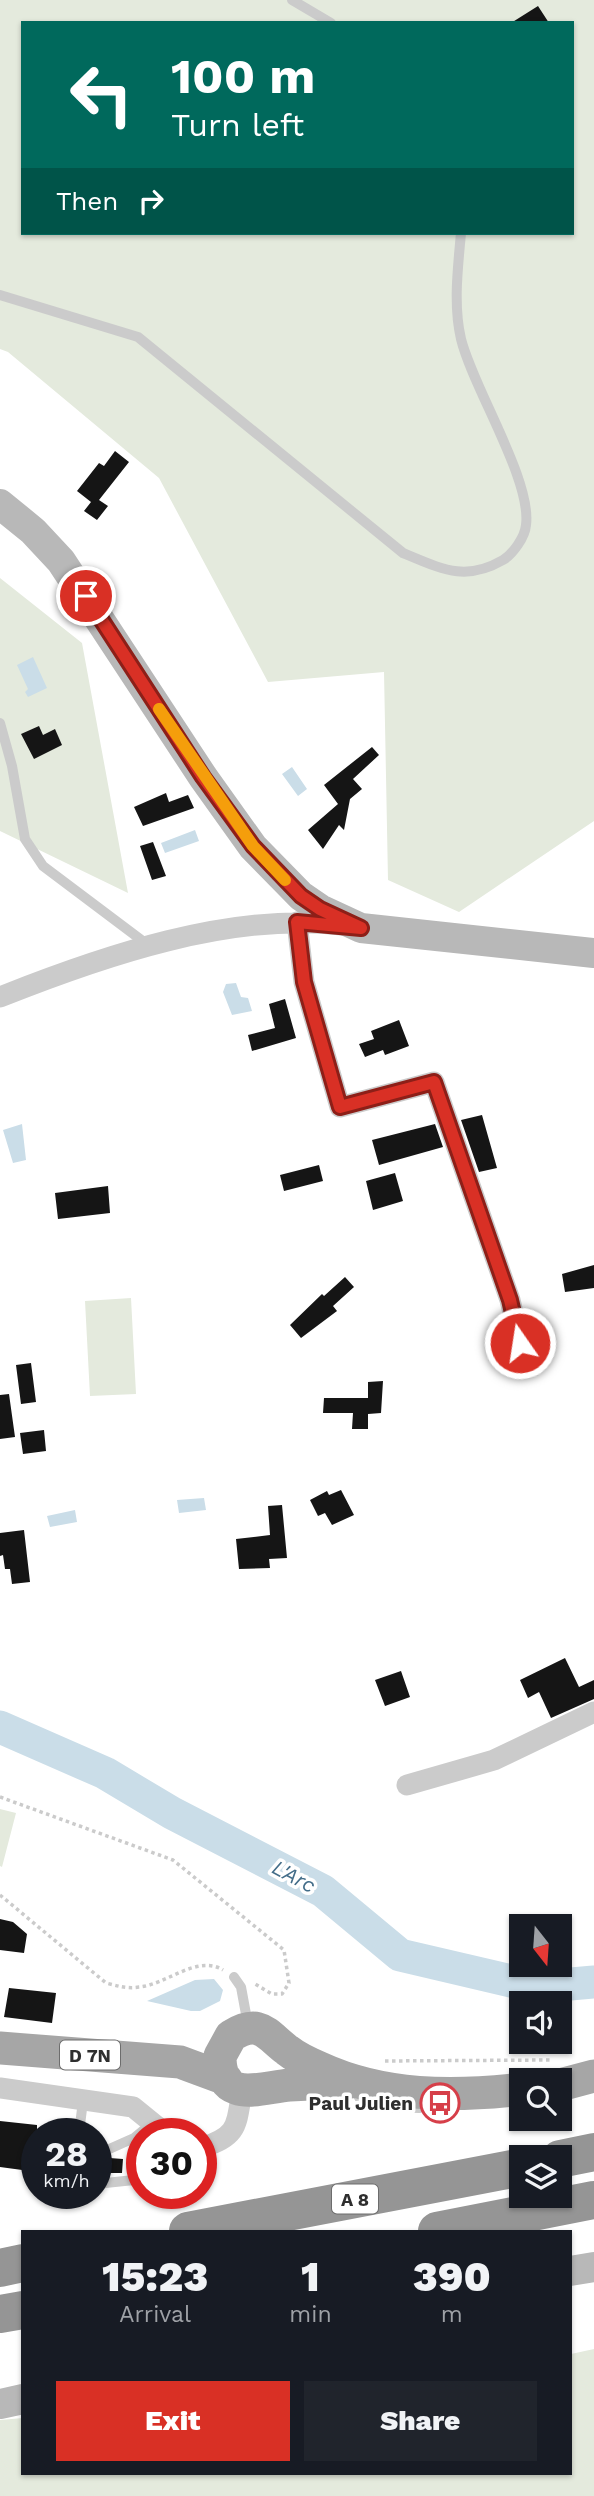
<!DOCTYPE html>
<style>
:root{--surface:#171b24;--page:#20242c;--text:#f1f3f6;--muted:#9ea1a6;--accent:#d93025}
body{margin:0;font-family:"Work Sans",sans-serif;background:var(--page);color:var(--text);height:100vh;display:flex;flex-direction:column;font-size:26px;white-space:nowrap}
*{box-sizing:border-box;margin:0}
p{font-size:23px;color:var(--muted)}
.icon{flex:none;width:38px;height:38px;fill:none;stroke:currentColor;stroke-width:2;stroke-linecap:round;stroke-linejoin:round}
.map{position:relative;flex:1;overflow:hidden}
.sheet{position:absolute;left:21px;top:2230px;width:551px;height:245px;display:flex;flex-direction:column;background:var(--surface);border-radius:0px;box-shadow:0 2px 5px #0004}
.sheet>*{flex:none}
.guide{position:absolute;left:21px;top:21px;width:553px;height:214px;border-radius:0px;box-shadow:0 2px 5px #0004;background:#00695c;color:#fff;overflow:hidden}
.needle{width:46px;rotate:163deg}
.buttons{position:absolute;left:509px;top:1914px;display:grid;gap:14px}
.buttons a{display:grid;place-items:center;width:63px;height:63px;border-radius:0px;background:var(--surface);box-shadow:0 2px 5px #0004;font-size:35px}
.speed{position:absolute;left:21px;top:2118px;display:flex;gap:14px;font-size:35px;font-weight:700;text-align:center}
.speed>*{display:grid;place-content:center;width:91px;height:91px;border-radius:50%;background:var(--surface);box-shadow:0 2px 5px #0004;line-height:1}
.speed small{font-size:18px;font-weight:400}
.speed .limit{border:10px solid #d22;background:#fff;color:#111}
.pin{position:absolute;display:grid;place-items:center;width:60px;height:60px;color:#fff;margin:-30px;border:4px solid #fff;border-radius:50%;box-shadow:0 2px 7px #0007}
.me{position:absolute;width:77px;margin:-38px;rotate:347deg;stroke-linejoin:round;filter:drop-shadow(0 0 5px #0008)}
.turn{display:flex;align-items:center;gap:24px;height:147px;padding:0 35px;font-size:32px}
.turn .icon{width:91px;height:91px;stroke-width:2.5}
.turn b{display:block;font-size:49px;line-height:60px}
.then{display:flex;align-items:center;height:66px;padding:0 35px;background:#0003;gap:14px;font-size:26px}
.eta{display:flex;justify-content:space-evenly;align-items:center;height:119px;text-align:center}
.eta b{font-size:42px;font-weight:800;line-height:49px}
.cta{display:flex;gap:14px;margin-top:auto;padding:14px 35px}
.cta a{flex:1;height:80px;border-radius:0px;background:var(--accent);color:#fff;font-size:28px;font-weight:800;line-height:80px;text-align:center}
.cta a+a{background:var(--page);color:var(--text)}
.map>svg:first-child{display:block}
.green{fill:#e4eadd;fill-rule:evenodd}
.water{fill:#cadde8}
.lines{fill:none;stroke-linecap:round;stroke-linejoin:round}
.river{stroke:#cadde8;stroke-width:33}
.building{fill:#151515}
.path{stroke:#cbcbcb;stroke-width:3.5;stroke-dasharray:3.5 3.5;stroke-linecap:butt}
.lane{stroke:#cbcbcb;stroke-width:10}
.street{stroke:#cbcbcb;stroke-width:21}
.secondary{stroke:#b8b8b8;stroke-width:30}
.primary{stroke:#a6a6a6;stroke-width:33}
.highway{stroke:#959595;stroke-width:38}
.route-casing{stroke:#8d1f18;stroke-width:18}
.route{stroke:#d93025;stroke-width:12}
.slow{stroke:#f59e0b;stroke-width:12}
.labels{text-anchor:middle;dominant-baseline:central;stroke-width:7;stroke-linejoin:round;paint-order:stroke}
.shield{fill:#fff;stroke:#6d6d6d;stroke-width:2}
.shield-label{font-size:18px;font-weight:bold;fill:#2e2e2e}
.poi-label{font-size:19px;font-weight:bold;fill:#2e2e2e;stroke:#fff;text-anchor:end}
.water-label{font-size:21px;font-style:italic;fill:#436d89;stroke:#fff}
</style>
<div class="map">
<svg width="594" height="2496" viewBox="0 0 594 2496">
<rect width="100%" height="100%" fill="#fff"/>
<path class="green" d="M0,0H594V821L459,912L388,880L384,672L268,682L159,478L8,352L0,349ZM23,23H572V233H23Z
M0,578L82,643L128,893L0,831Z
M131,1298L136,1394L90,1396L85,1301Z
M0,1809L16,1813L2,1867L0,1866Z
M594,2349V2496H0V2420L23,2418V2473H570L571,2354Z"/>
<path class="water" d="M33,657L47,688L28,697L25,692L28,689L17,665Z
M292,767L307,789L298,796L282,774Z
M195,830L199,841L165,853L161,843Z
M236,983L241,997L248,998L252,1011L232,1015L223,992L226,984Z
M22,1124L26,1160L13,1163L3,1130Z
M204,1498L206,1510L179,1513L177,1500Z
M75,1510L77,1522L50,1527L47,1516Z
M214,1979L223,1990L220,2001L200,2011H191L147,2001L195,1980Z"/>
<g class="lines">
<path class="river" d="M0,1727L105,1773L172,1813L323,1891L400,1955L537,1987L594,1982"/>
</g>
<path class="building" d="M538,6L549,23H511Z
M115,451L129,462L99,500L108,506L97,520L84,511L91,502L77,491L99,463L104,466Z
M39,726L43,735L55,729L62,745L34,759L21,734Z
M372,747L379,755L353,779L362,789L350,799L344,830L339,825L323,849L308,830L338,804L324,785Z
M166,793L169,802L188,795L194,808L143,826L134,807Z
M153,842L166,876L152,880L140,846Z
M285,999L296,1038L252,1051L248,1035L275,1028L269,1004Z
M399,1020L409,1046L385,1055L383,1050L365,1057L359,1044L374,1039L371,1031Z
M482,1115L497,1168L479,1172L461,1120Z
M435,1124L443,1147L379,1165L372,1140Z
M319,1165L323,1181L284,1191L280,1175Z
M395,1173L403,1201L373,1210L366,1181Z
M108,1186L110,1213L58,1219L55,1193Z
M594,1265V1288L565,1292L562,1274Z
M345,1277L354,1287L333,1306L337,1311L301,1338L290,1325L322,1294L324,1296Z
M31,1363L36,1402L21,1404L16,1365Z
M383,1381L381,1413L368,1414V1429H352L353,1413H323L324,1398H368V1382Z
M9,1394L15,1437L0,1439V1395Z
M44,1430L46,1451L23,1454L20,1433Z
M341,1490L354,1515L332,1525L325,1513L318,1516L310,1500L327,1491L329,1495Z
M282,1505L287,1558L269,1559L270,1568L239,1569L236,1539L270,1535L268,1506Z
M24,1530L30,1582L12,1584L10,1569H5L3,1555L0,1556V1533Z
M565,1658L579,1687L594,1680V1699L551,1718L539,1692L528,1698L520,1680Z
M401,1671L410,1697L385,1706L375,1680Z
M0,1919L13,1922L27,1934L24,1953L0,1950Z
M9,1988L56,1993L52,2023L4,2017Z
M0,2121L37,2125V2172L0,2167Z
M96,2157L123,2159L122,2173H96Z"/>
<g class="lines">
<path class="path" d="M0,1797L173,1860L284,1950L289,1983L282,1994H272L255,1984
M0,1895L106,1983C118,1986 127,1989 139,1987C166,1985 197,1954 223,1970
M385,2061L552,2060"/>
<path class="lane" d="M292,0L331,23
M0,295L138,337L403,553C442,569 465,582 503,560C513,554 525,537 526,525C532,480 473,388 461,339C453,305 458,267 461,233
M0,723L12,766L25,839L43,866L148,945
M234,1977L241,1987L248,2025
M520,2078L560,2076
M354,2088L361,2101L381,2107L420,2108
M79,2133L83,2101
M96,2149L107,2150L134,2138
M96,2184L134,2180L141,2165L134,2138L152,2123"/>
<path class="street" d="M297,922L304,982L340,1107L434,1082L510,1300L520,1343L529,1360
M0,997C103,956 231,912 342,925
M407,1785L494,1760L594,1712
M0,2088L133,2107L165,2133
M201,2148C238,2136 236,2127 242,2091"/>
<path class="secondary" d="M0,504L33,531L61,561L203,777L253,847L301,896L320,909L361,928L594,953
M570,2271L594,2267
M0,2404L23,2399"/>
<path class="primary" d="M0,2048L180,2062L226,2079
M351,2082C331,2083 310,2084 290,2085C261,2087 220,2106 220,2056L231,2036C260,2018 266,2034 287,2050C297,2058 308,2063 320,2068C383,2097 453,2097 522,2089
M560,2085L594,2076"/>
<path class="highway" d="M560,2159L594,2152
M188,2231L522,2167
M437,2231L594,2200
M0,2268L23,2263
M0,2314L23,2310"/>
</g>
<g class="lines">
<g class="route-casing">
<path id="route" d="M86,596L203,777L253,846L301,896L320,909L361,928L297,922L304,982L340,1107L434,1082L510,1300L520,1343"/>
</g>
<use href="#route" class="route"/>
<path class="slow" d="M159,709L253,846L285,880"/>
</g>
<defs>
<g id="bus-ring" transform="scale(2.0125)"><circle r="9.5" fill="#fff" stroke="#d63f49" stroke-width="1.5"/><path d="M-5-6H5V4H4V6H2V4H-2V6H-4V4H-5ZM-3.5-4V0h7V-4ZM-3.5 1.2v1.5H-2V1.2ZM2 1.2v1.5H3.5V1.2Z" fill="#d63f49"/></g>
</defs>
<g fill-rule="evenodd">
<use href="#bus-ring" x="440" y="2103"/>
</g>
<g class="labels">
<g class="shield">
<rect x="60" y="2040.5" width="60" height="29" rx="5"/>
<rect x="332" y="2184.5" width="46" height="29" rx="5"/>
</g>
<g class="shield-label">
<text x="90" y="2055">D 7N</text>
<text x="355" y="2199">A 8</text>
</g>
<g class="poi-label">
<text x="413" y="2103">Paul Julien</text>
</g>
<g class="water-label">
<text transform="translate(294 1876) rotate(28)">L'Arc</text>
</g>
</g>
</svg>
<div class="buttons">
<a><svg class="needle" viewBox="-14 -14 28 28"><path d="M0-13l5 13h-10z" fill="#e53935"/><path d="M0 13l5-13h-10z" fill="#9ea1a6"/></svg></a>
<a><svg class="icon" aria-label="sound" viewBox="0 0 24 24"><path d="M4 9h4l5-4v14l-5-4H4zM17 9q2 3 0 6"/></svg></a>
<a><svg class="icon" aria-label="search" viewBox="0 0 24 24"><circle cx="10" cy="10" r="6"/><path d="M15 15l6 6"/></svg></a>
<a><svg class="icon" aria-label="layers" viewBox="0 0 24 24"><path d="M12 4l9 5-9 5-9-5zM3 14l9 5 9-5"/></svg></a>
</div>
<div class="speed"><div>28<small>km/h</small></div><div class="limit">30</div></div>
<div class="pin" style="left:86px;top:596px;background:#d93025"><svg class="icon" aria-label="arrive" viewBox="0 0 24 24"><path d="M6 21V4h12l-3 4 3 4H6"/></svg></div>
<svg class="me" style="left:520px;top:1343px" viewBox="-20 -20 40 40"><circle r="17" fill="#d93025" stroke="#fff" stroke-width="3"/><path d="M0-11L8 9 0 5-8 9z" fill="#fff"/></svg>
<div class="guide">
<div class="turn"><svg class="icon" aria-label="left" viewBox="0 0 24 24"><path d="M17 20v-9H6M10 6l-5 5 5 5"/></svg><div><b>100 m</b>Turn left</div></div>
<div class="then">Then<svg class="icon" aria-label="right" viewBox="0 0 24 24"><path d="M7 20v-9h11M14 6l5 5-5 5"/></svg></div>
</div>
<section class="sheet">
<div class="eta">
<div><b>15:23</b><p>Arrival</p></div>
<div><b>1</b><p>min</p></div>
<div><b>390</b><p>m</p></div>
</div>
<div class="cta"><a>Exit</a><a>Share</a></div>
</section>
</div>
